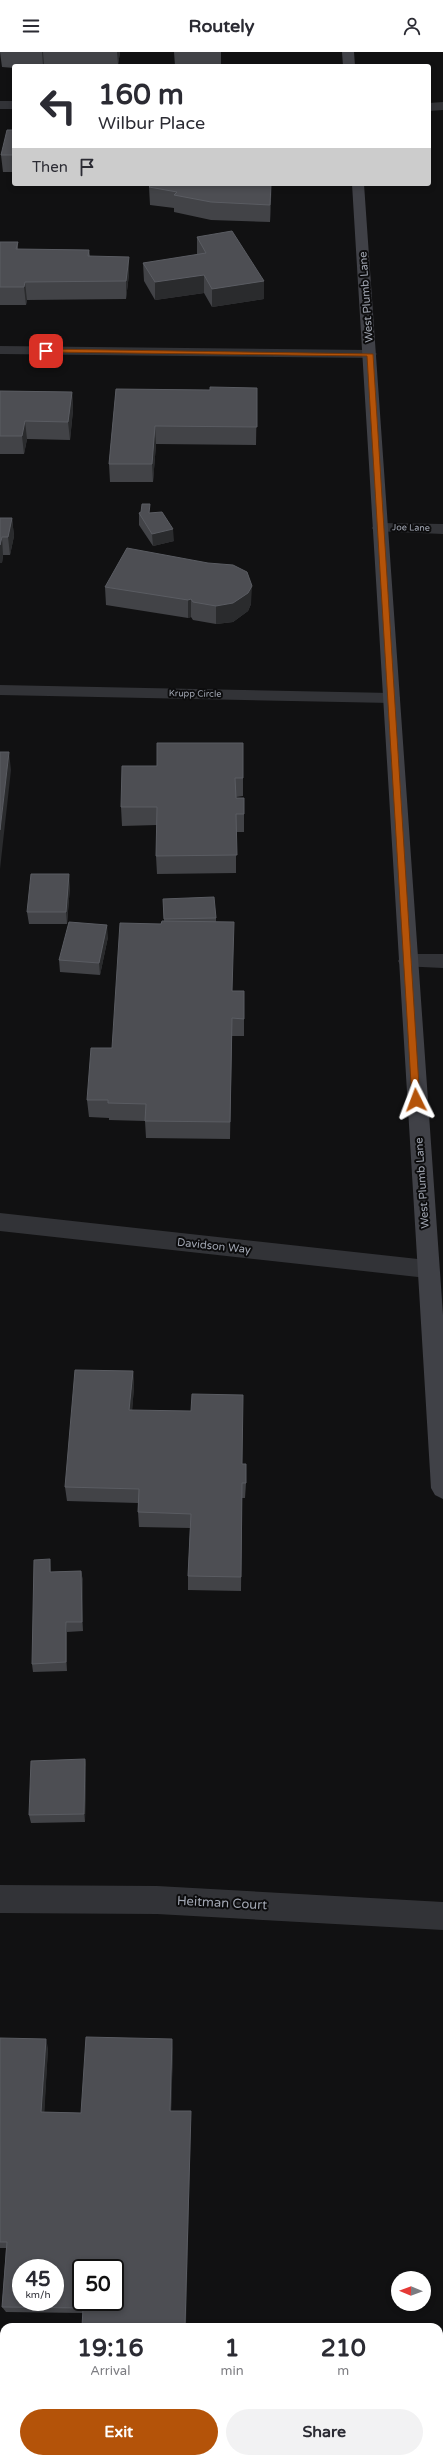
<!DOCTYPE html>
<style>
:root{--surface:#fff;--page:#f2f2f3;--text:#2b2b33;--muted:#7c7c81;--accent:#b45309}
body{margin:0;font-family:"Varela Round",sans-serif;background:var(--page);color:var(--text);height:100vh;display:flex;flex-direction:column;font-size:15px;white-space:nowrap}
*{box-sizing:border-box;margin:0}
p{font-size:13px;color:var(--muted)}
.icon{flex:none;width:22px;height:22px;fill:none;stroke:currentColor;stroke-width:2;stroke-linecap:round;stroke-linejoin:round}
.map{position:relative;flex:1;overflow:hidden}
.drawer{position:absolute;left:0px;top:2271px;width:443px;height:140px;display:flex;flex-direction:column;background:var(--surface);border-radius:12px 12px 0 0;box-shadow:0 2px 6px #0003}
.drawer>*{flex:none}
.top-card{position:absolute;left:12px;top:12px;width:419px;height:122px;border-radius:4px;box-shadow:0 2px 6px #0003;background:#fff;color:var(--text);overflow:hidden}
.needle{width:26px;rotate:271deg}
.controls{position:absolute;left:391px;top:2219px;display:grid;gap:8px}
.controls a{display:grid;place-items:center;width:40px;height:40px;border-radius:50%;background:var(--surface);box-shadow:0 2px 6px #0003;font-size:20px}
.speed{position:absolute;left:12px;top:2207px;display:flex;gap:8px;font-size:20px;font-weight:700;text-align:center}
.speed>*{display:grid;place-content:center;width:52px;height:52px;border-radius:50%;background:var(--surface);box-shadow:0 2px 6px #0003;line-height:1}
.speed small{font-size:10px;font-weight:400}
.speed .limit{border:2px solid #111;border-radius:6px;background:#fff;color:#111}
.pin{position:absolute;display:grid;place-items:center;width:34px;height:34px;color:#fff;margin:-17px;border-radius:8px;box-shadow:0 2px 6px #0006}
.me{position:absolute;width:44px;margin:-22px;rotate:357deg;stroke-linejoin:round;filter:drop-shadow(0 0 3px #0008)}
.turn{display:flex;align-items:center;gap:14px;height:84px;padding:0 20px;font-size:18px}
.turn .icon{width:52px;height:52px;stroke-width:2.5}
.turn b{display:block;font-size:28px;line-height:34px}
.then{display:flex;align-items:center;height:38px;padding:0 20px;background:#0003;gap:8px;font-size:15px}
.eta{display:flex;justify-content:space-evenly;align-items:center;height:68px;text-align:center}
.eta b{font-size:24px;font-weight:700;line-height:28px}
.cta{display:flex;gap:8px;margin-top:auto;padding:8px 20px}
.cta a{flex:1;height:46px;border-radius:24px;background:var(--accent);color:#fff;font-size:16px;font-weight:700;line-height:46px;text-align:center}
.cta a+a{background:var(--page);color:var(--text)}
header{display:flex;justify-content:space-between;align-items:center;height:52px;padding:0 20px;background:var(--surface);font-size:18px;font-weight:700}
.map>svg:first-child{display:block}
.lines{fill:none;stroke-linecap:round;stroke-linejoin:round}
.service{fill:#323337;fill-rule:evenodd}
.minor{fill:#323337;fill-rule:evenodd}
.tertiary{fill:#323337;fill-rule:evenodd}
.secondary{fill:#404147;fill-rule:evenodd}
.wall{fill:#424347}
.shaded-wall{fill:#2a2b2d}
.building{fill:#4d4e53;stroke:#5a5c62;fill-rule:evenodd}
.route{fill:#b45309;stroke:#753606}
.labels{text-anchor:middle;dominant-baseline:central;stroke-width:4;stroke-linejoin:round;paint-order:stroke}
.far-street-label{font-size:9px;fill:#a2a7b3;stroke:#0c0c0d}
.street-label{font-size:11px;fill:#a2a7b3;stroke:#0c0c0d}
.near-street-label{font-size:13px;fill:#a2a7b3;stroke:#0c0c0d}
</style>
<header><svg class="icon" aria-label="menu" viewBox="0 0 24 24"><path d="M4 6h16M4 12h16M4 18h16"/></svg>Routely<svg class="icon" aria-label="person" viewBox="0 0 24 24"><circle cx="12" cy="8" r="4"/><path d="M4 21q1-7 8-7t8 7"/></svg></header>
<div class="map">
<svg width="443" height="2411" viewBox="0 0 443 2411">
<rect width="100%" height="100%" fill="#111112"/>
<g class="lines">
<path class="service" d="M380,471L443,472V482L374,479L372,476L374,473Z
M0,1833L157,1834L443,1850V1878L157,1862L0,1861Z"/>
<path class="minor" d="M443,50V58L429,59V51Z
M0,294L370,298L377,302L370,306L0,302Z
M0,633L391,641L397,642L400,646L397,650L391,651L0,643Z
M408,902H443V916L401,914L398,909L401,904Z
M0,1161L427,1208L435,1211L438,1217L435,1223L427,1226L0,1179Z"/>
<path class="tertiary" d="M0,49H14V57H0Z"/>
<path class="secondary" d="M342,0H354L355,14H343Z
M352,132H364L443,1263V1447L435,1443L431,1436Z"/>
</g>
<path class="wall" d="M0,0H120L118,13L44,12L43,14H14V16L2,15Z
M174,0H221V14H175Z
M14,78V120H3L1,103Z
M149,135L271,148L270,170L211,168L174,160V156L150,153Z
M197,185L264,229V247L212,255L204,241L155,248L144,229L143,211L197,203Z
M0,190H18V197L89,198L90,204L129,222L126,247L27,248L26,253H0Z
M257,336L256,393L156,392L153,430H110L109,412L116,337L210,338Z
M0,339L72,340L73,358L70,388L27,387L24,402H0Z
M139,461H150L174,489L153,494L139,473Z
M0,466H12L14,484L10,503H3L2,511H0Z
M105,535L251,552L248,559L233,570L216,572L193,568L191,565L188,566L106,553Z
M157,714L243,726V744L236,745L244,762V780H236V821L157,822L156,804L157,773L122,774L121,755Z
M70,834L67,872H29L27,860Z
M163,847L216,866V870L232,939H244V984H232L230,1087L146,1086L145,1069L109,1068V1066L89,1065L87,1048L112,996L161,872L164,869Z
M108,885L100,923L60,920L59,908Z
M133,1319L134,1335L132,1358L242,1412L246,1431L245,1446H242L241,1539L188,1538V1524L190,1476L139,1475L138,1460V1451L67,1449L65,1435Z
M51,1517V1520L81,1519L83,1529V1579L67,1580V1619L33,1620L32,1612Z
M85,1707L86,1715L85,1770L31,1771L29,1763Z
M0,1986L48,1996L44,2060L81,2061L173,1996L171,2059L191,2067L83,2261L6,2260L2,2255L6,2196H0Z"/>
<path class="shaded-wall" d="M42,0H43L44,12L43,14Z
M117,0H120L118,13Z
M272,132L271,148L270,170V153Z
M129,205V222L126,247V229Z
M204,223V241L155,248V230Z
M264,229V247L212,255V237Z
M25,230L27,248L26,253L24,235Z
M72,340L73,358L70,388L68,370Z
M25,369L27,387L24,402L22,384Z
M155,374L156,392L153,430L152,412Z
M12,466L14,484L10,503L8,485Z
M173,477L174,489L153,494L152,482Z
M2,485L3,503L2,511H0V493Z
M252,534L251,552L248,559L233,570L216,572V554Z
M191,547V565L188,566V548Z
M9,700L11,718L0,817V778Z
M69,822L70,834L67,872L66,860Z
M107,873L108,885L100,923L99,911Z
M133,1319L134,1335L131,1373L129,1358Z
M50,1507L51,1517V1530L50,1520Z
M81,1519L83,1529V1579L82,1570Z
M66,1570L67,1580V1619L66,1610Z
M85,1707L86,1715L85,1770L84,1762Z
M46,1987L48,1996L44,2068L41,2060Z
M172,1987L173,1996L171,2067L170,2059Z
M191,2059V2067L186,2275H185Z"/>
<path class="building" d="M7,78H14V103H1Z
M152,132H271L270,153L211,150L174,143L177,140L149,135Z
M232,179L264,229L212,237L204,223L155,230L143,211L206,201L197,185Z
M0,190H18L16,197L89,198L88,204L129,205L126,229L25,230L24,235H0Z
M210,335L257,336V375L155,374L152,412H109L116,337L210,338Z
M0,339L72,340L68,370L25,369L22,384H0Z
M142,452H150L149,461L162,460L173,477L152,482L139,461L141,460Z
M0,466H12L8,485H2L0,493Z
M127,496L208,511L233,513L247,520L252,534L248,541L233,551L216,554L193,550L191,547L188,548L105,535Z
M157,691H243V726H235L236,746H244V762H236L237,803L156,804L157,755H121L122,714H157Z
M0,700H9L0,778Z
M31,822H69L66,860H27Z
M214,845L216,866L164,867L163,847Z
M162,869L234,870L232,939H244V967L232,966L230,1070L145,1069L146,1052L108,1051V1048H87L91,996H112L120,871L161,872Z
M69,870L107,873L99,911L59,908Z
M75,1318L133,1319L129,1358L191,1359L192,1342L243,1343L242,1412H246V1431H242L241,1525L188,1524L191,1462L138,1460L139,1437L65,1435Z
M50,1507V1520L81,1519L82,1570H66V1610L32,1612L34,1508Z
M85,1707L84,1762L29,1763L31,1709Z
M86,1985L172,1987L170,2059H191L185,2275H82L83,2256L2,2255L7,2190H0V1986L46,1987L41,2060L81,2061ZM21,2216H55V2250H21ZM81,2216H115V2250H81Z"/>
<path class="route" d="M44,297L373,302L420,1050L416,1051L412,1048L367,304L46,300Z"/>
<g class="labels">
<g class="far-street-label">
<text transform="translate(411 476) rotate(1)">Joe Lane</text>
<text transform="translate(195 642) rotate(1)">Krupp Circle</text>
</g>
<g class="street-label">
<text transform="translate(366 245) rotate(-94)">West Plumb Lane</text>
<text transform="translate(422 1131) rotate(-94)">West Plumb Lane</text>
<text transform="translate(214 1194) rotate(6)">Davidson Way</text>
</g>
<g class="near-street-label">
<text transform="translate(222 1851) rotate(3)">Heitman Court</text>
</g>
</g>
</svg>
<div class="controls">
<a><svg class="needle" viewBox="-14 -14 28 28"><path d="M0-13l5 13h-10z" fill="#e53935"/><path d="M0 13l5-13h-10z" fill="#7c7c81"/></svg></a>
</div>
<div class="speed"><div>45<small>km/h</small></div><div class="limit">50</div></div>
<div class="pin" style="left:46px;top:299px;background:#d93025"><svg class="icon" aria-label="arrive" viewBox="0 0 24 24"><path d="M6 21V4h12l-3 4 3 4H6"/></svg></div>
<svg class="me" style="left:416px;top:1048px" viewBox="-20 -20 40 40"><path d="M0-17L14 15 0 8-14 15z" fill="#b45309" stroke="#fff" stroke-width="4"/></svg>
<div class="top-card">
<div class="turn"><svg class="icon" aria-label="left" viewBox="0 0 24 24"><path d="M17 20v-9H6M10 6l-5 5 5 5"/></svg><div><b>160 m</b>Wilbur Place</div></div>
<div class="then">Then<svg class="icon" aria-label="arrive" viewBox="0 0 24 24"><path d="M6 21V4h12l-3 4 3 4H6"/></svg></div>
</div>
<section class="drawer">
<div class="eta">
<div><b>19:16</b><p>Arrival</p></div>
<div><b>1</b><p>min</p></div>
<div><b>210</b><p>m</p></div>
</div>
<div class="cta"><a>Exit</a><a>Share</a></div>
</section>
</div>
